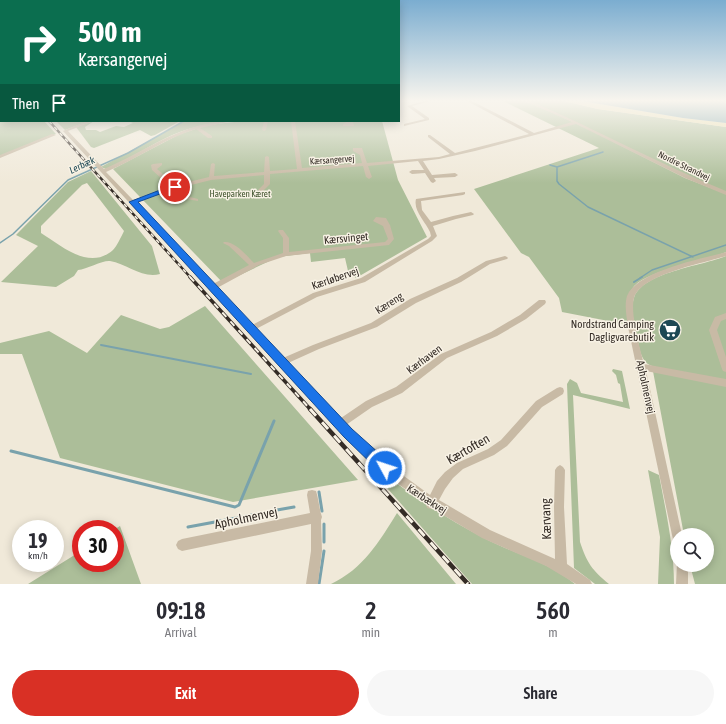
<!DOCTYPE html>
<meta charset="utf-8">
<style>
:root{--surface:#fff;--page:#f7f7f7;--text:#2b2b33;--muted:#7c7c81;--accent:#d93025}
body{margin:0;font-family:"Asap Condensed",sans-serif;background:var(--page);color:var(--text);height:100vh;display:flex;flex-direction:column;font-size:15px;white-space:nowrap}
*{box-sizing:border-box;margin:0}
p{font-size:13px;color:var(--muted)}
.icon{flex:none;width:22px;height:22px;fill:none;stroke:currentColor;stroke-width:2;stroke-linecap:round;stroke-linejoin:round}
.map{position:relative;height:584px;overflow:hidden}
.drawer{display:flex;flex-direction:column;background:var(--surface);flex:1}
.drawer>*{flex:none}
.guide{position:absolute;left:0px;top:0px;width:400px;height:122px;box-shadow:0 2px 10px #0003;background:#0b6e4f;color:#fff;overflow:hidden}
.fabs{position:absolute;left:670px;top:528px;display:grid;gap:8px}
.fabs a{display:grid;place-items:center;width:44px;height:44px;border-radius:50%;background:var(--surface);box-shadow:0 2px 10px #0003;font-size:20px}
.speed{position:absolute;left:12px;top:520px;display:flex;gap:8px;font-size:20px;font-weight:700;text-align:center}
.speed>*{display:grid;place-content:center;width:52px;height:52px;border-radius:50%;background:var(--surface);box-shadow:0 2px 10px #0003;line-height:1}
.speed small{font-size:10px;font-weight:400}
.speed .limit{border:6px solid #d22;background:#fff;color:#111}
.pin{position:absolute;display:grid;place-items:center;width:34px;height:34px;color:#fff;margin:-17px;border:2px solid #fff;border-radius:50%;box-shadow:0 1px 4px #0007}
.me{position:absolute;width:44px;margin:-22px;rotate:310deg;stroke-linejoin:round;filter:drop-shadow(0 0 3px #0008)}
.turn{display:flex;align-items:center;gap:14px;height:84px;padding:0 12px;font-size:18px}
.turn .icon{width:52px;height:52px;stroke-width:2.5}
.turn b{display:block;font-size:28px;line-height:34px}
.then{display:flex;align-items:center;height:38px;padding:0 12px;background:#0003;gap:8px;font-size:15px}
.eta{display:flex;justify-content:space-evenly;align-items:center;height:68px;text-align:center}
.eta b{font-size:24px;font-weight:600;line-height:28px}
.primary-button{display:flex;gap:8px;margin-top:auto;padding:8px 12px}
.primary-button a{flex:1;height:46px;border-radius:24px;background:var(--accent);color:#fff;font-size:16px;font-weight:600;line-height:46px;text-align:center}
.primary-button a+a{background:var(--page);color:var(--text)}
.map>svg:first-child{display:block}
.green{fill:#acbe99;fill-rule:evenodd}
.sand{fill:#ebe0af}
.water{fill:#79a2ac}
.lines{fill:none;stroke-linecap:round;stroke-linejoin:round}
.stream-far2{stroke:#79a2ac;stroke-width:1.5}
.stream-far1{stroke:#79a2ac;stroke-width:2}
.stream{stroke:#79a2ac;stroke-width:3}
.minor{fill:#c8baa5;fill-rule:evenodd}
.rail-far2-casing{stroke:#342c26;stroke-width:2.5}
.rail-far1-casing{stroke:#342c26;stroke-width:3.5}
.rail-casing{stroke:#342c26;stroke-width:4.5}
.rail-far2{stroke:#f8f2e5;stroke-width:1.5;stroke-dasharray:4;stroke-linecap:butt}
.rail-far1{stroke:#f8f2e5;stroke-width:2;stroke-dasharray:6;stroke-linecap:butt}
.rail{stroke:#f8f2e5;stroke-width:3;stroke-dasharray:9;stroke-linecap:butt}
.route{fill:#1a73e8;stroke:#114b97}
.labels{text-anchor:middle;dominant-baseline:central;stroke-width:3;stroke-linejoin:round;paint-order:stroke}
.far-street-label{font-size:9px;fill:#342c26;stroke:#f8f2e5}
.far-park-label{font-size:9px;fill:#3d512b;stroke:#f8f2e5}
.far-water-label{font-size:10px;font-style:italic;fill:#1d4854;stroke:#f8f2e5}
.street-label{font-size:11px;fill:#342c26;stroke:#f8f2e5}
.poi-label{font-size:11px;fill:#342c26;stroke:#f8f2e5;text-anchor:end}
.near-street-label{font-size:13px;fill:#342c26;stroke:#f8f2e5}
</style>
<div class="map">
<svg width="726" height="584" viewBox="0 0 726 584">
<rect width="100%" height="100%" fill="#f0e9d9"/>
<path class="green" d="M0,101L1,121H44L56,134L0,156Z
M503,101H525L572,121L685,178L726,194V252C706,261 642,271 632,289C629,295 629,317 629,325L562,312L559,298L529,257L521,253L474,189L599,148Z
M528,101H564L598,109L726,127V192L714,188Z
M56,121H89L65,130Z
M94,121L85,127L86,130H96L100,132L116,126L124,127L133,123L128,121H180L155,135L151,136L140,130L94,148L91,147L76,127Z
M185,121H226C204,124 183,129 164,139C144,149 126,161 106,169L101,167Z
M243,121H382L398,180L427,237L356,278L348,271L345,258L311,262L310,253L278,257L223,283L113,169L180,134L208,125Z
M91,171L152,246L160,274C143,279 127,264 110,261C103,260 87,269 78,270L74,276L56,287L1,282L38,246L16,235L68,182ZM87,183L124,231C121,237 117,246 113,250C89,271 62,246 41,233V226L82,185Z
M726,256V584H695L690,565H707V535H684L652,366C640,362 639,346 637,335C634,323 630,310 634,298C642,272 703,266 726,256Z
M205,306L358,480L233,502L60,458L22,354H0V343L49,331L87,353L121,315L160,329L169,327Z
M613,369L622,371L630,409L573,395L580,542C587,563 592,570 609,584H595L574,568L567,384L570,379L577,383L581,393L623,402L620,384L618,383L616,375L612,371Z
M369,462C404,490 440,515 480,536C511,553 548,561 575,584H472L372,471Z
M648,470L659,475C666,512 674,547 674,584H658L660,537Z
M397,513L456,584H331C363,569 379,542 397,513Z
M120,526L141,584H28L81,551V563H115V529Z"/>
<path class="sand" d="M564,101H582L683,118L726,123V127L598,109Z"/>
<path class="water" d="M582,101H726V123L683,118Z"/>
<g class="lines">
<path class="stream-far2" d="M603,152L557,167V181L559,184L588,207L693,257
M550,165L557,167
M0,243L13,234L68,180L128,153L184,121
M640,278L652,270L726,245"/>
<path class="stream-far1" d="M634,282L642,277
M101,345L251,374"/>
<path class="stream" d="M11,451L235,507L239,505L274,421
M319,492L322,511
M277,510L294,507
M324,524V542
M188,527L258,514
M319,584L324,551"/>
<path class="minor" d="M424,101H431L412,106L429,118V120L404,126V124L425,119L407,106Z
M467,101H472L534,133L572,122L525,101H530C596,129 659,164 726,191V195L685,178L576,124L475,151L439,159L423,161L432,175L455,173L458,175L455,177L434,178L436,181L433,183L431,182L425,173L412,174L409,172L412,170H424L418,161L368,166L372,177L369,179L366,177L363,166L270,174V184L263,191L261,192L258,190L264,184V175L211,180L179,188L190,197L198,199V201L186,199L174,189L136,203L213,284L249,265L229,246L223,243L224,242C235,241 246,255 254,263L283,253V238L278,231L279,230H283L289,238V252L385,242L388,239L383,226L373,221L376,217L386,218L390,225L394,239L389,245L286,256L259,265L217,288L252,325L313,293L361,278L428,239L431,236L430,232C426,222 413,211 416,199L465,192V194L463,195L421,201L422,210L431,222L453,216L471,212L474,214L473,215L456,219L433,226L437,236L432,241L365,282L317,297L256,329L283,358L313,345L371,323L410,299L457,278L486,261L505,256L507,257L508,258L507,259L490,264L461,282L416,303L377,327L319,349L288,363L341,418L366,401L396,387L441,354L491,332L520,315L539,300H545L546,302L545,304L526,319L497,336L447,358L402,393L372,407L346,425L368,448L397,471L430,495L437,481L445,472L457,463L488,449L501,440L536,401L557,388L560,387L563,388L564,391L563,394L542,407L507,446L494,455L463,469L453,478L445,489L439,500L490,530L555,559L554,507L555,470L557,467L560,465L563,467L565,470L564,507L567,564L590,580L592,584H576L546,566L482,538L433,509H431L427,508L426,504L390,478L362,454L63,131L87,121H93L68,131L104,169C146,151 184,121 232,121L200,128L212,136V138H208L196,129C164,139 137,159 106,172L133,200L171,187L152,170L151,165L153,164L162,163V165L157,169L176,185L209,177L211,164L213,163L215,164L214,176L264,172L265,157L267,156L269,157L270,171L297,169L291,121H295L302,168L362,163L360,155L353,151V148H362L367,163L439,157L450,154L428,137V135H430L455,153L529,134Z
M264,121H268L266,130L264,131L262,130Z
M348,121H353L354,126H343V124Z
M52,134L56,135L0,158V155Z
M726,252V256C705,263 641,274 634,298C630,314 640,348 644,364L726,379V387L646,371L682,535H677V540L673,539L672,535L628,327C627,318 624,306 627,296C637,271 701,259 726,252Z
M726,313V319L721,321L717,330L726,357V372L723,371L722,369L709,330L715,317Z
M312,490L316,491C319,500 319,509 322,517L321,520L322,551L318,584H306L311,551V524L182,551L178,549L176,545L178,541L182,539L310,513L307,495L308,491Z
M677,563V565H688V584H676Z"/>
<g class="rail-far2-casing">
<path id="rail-far2" d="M49,121L191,278"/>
</g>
<g class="rail-far1-casing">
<path id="rail-far1" d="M190,277L311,410"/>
</g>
<g class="rail-casing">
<path id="rail" d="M310,409L468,584"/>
</g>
<use href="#rail-far2" class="rail-far2"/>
<use href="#rail-far1" class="rail-far1"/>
<use href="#rail" class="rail"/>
</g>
<linearGradient id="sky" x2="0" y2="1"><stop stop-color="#7badd0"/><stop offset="0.55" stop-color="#f8f5ee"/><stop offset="1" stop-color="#f8f5ee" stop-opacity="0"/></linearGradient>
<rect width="726" height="183" fill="url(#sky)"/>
<path class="route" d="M173,185L179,187L138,202L352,429L390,463L391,468L390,472L385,474L380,472L344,437L129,202Z"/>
<defs>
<g id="supermarket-disc" transform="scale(1.15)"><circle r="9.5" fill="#1d4854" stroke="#f8f2e5"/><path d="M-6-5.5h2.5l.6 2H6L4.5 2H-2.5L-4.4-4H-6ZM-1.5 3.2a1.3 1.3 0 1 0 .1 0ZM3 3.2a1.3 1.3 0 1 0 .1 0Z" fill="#fff"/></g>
</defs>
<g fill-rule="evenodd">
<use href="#supermarket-disc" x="670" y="330"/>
</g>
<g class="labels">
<g class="far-street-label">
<text transform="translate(332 160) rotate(-4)">Kærsangervej</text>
<text transform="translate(684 166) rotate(26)">Nordre Strandvej</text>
</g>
<g class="far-park-label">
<text x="240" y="194">Haveparken Kæret</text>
</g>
<g class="far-water-label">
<text transform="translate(82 165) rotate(-25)">Lerbæk</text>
</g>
<g class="street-label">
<text transform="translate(346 238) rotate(-5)">Kærsvinget</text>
<text transform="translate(335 278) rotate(-19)">Kærløbervej</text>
<text transform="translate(389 303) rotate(-32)">Kæreng</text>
<text transform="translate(424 359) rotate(-37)">Kærhaven</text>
<text transform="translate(646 387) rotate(78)">Apholmenvej</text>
<text transform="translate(427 499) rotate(33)">Kærbækvej</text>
</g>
<g class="poi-label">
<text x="654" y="324">Nordstrand Camping<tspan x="654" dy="13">Dagligvarebutik</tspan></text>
</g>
<g class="near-street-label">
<text transform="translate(468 449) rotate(-30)">Kærtoften</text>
<text transform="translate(246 518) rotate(-12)">Apholmenvej</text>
<text transform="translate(546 519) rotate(-92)">Kærvang</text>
</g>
</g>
</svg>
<div class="fabs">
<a><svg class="icon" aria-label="search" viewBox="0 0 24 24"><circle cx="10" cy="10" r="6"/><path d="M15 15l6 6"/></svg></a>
</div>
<div class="speed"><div>19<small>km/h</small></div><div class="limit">30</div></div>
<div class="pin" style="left:175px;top:187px;background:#d93025"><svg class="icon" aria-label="arrive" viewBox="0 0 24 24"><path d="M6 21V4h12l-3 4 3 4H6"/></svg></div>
<svg class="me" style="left:385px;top:468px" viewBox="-20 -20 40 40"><circle r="17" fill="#1a73e8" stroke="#fff" stroke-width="3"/><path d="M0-11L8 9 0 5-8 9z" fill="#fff"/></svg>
<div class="guide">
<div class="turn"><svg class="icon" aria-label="right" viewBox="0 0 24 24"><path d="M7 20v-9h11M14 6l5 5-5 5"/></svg><div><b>500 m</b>Kærsangervej</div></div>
<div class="then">Then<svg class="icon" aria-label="arrive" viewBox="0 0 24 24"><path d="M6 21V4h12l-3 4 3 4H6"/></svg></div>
</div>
</div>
<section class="drawer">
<div class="eta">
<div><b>09:18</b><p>Arrival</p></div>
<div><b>2</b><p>min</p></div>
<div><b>560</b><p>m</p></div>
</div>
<div class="primary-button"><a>Exit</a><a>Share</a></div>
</section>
